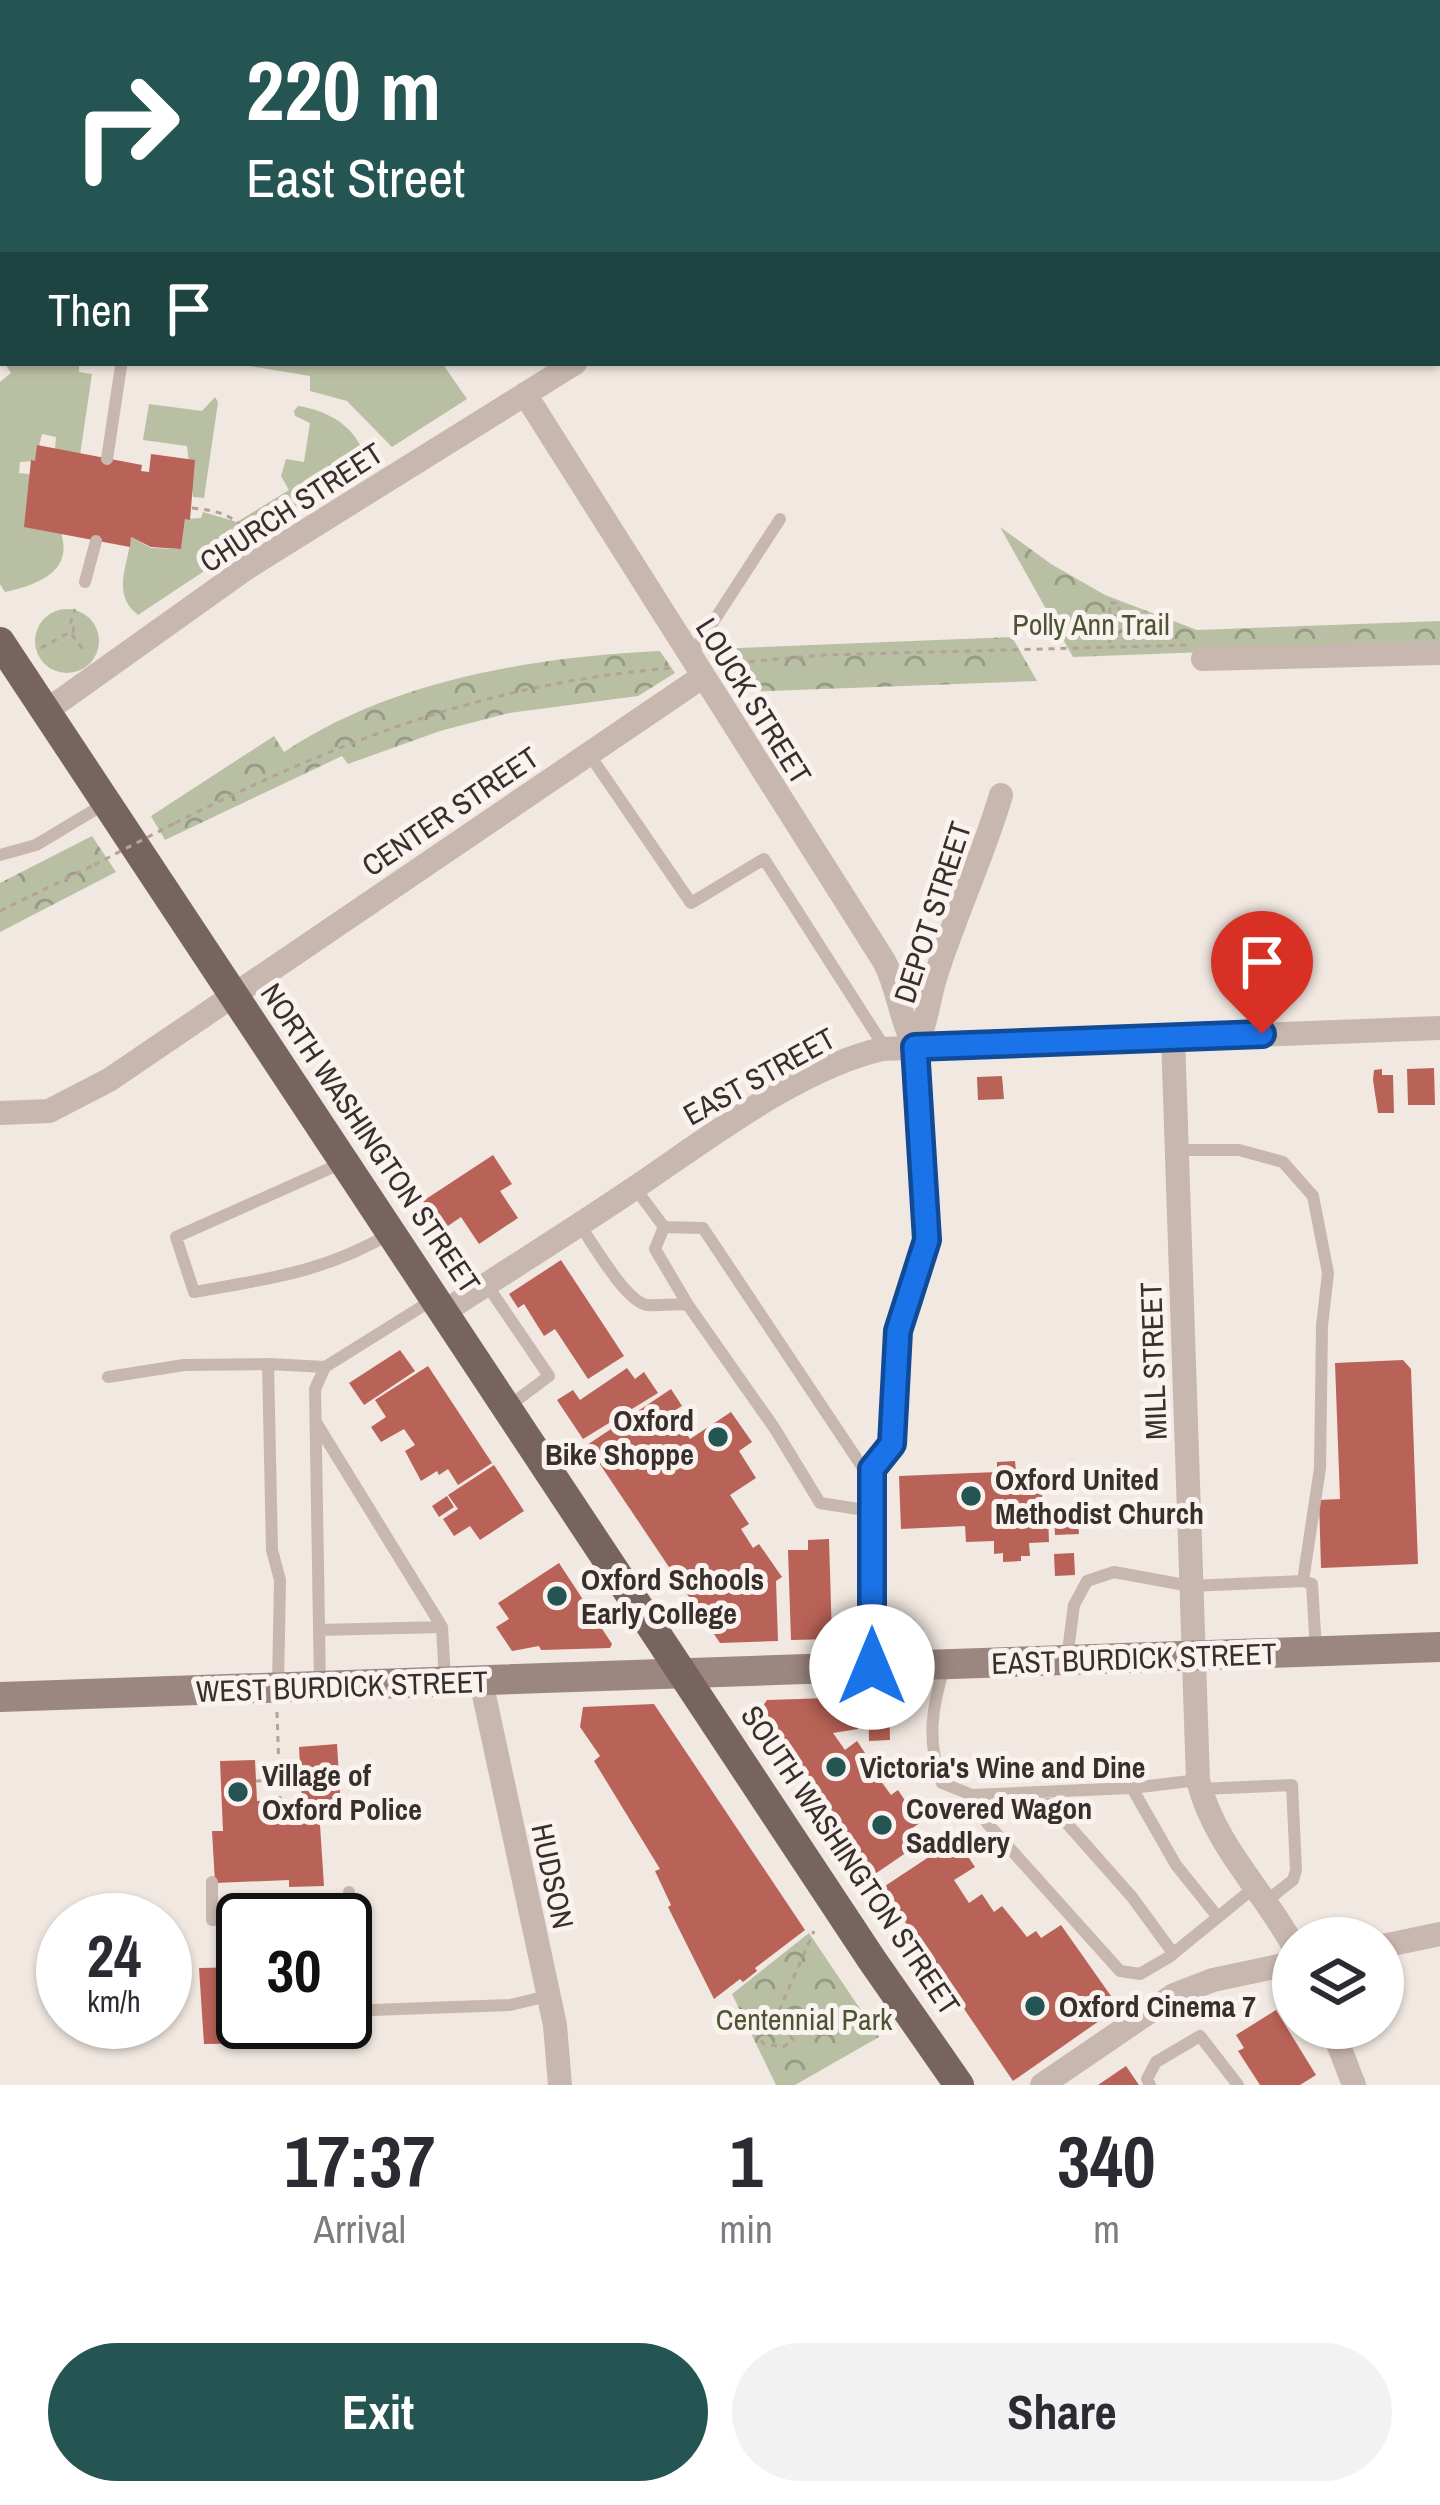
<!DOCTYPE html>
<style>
:root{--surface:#fff;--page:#f2f2f3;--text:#2b2b33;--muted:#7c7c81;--accent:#255552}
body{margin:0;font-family:"Archivo Narrow",sans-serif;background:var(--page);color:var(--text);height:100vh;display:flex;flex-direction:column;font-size:45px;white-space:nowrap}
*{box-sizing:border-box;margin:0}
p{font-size:39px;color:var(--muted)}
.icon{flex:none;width:66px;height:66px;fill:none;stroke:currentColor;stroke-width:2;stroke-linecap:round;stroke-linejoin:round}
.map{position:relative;height:2085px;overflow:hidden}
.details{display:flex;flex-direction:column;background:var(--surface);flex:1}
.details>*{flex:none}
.guide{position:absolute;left:0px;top:0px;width:1440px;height:366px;box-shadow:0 3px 9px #0004;background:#255552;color:#fff;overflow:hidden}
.buttons{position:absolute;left:1272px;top:1917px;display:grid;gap:24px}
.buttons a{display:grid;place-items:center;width:132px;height:132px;border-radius:50%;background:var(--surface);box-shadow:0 3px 9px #0004;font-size:60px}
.speed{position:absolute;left:36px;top:1893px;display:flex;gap:24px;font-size:60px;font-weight:700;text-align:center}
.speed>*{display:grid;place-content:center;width:156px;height:156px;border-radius:50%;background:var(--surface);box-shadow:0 3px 9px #0004;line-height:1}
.speed small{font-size:30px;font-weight:400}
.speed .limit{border:6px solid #111;border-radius:18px;background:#fff;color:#111}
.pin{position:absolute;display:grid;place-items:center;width:102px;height:102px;color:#fff;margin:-123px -51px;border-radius:50% 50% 50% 0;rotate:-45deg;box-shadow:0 0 12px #0007}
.pin .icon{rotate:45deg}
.me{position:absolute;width:132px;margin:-66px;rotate:0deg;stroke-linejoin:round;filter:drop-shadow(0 0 9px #0008)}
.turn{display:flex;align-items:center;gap:42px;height:252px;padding:0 48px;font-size:54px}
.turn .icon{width:156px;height:156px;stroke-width:2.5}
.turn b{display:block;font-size:84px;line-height:102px}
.then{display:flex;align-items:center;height:114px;padding:0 48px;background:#0003;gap:24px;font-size:45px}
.eta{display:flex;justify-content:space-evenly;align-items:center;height:204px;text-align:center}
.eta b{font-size:72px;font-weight:700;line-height:84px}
.cta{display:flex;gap:24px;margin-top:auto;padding:24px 48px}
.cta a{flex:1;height:138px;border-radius:72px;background:var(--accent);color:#fff;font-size:48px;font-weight:700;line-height:138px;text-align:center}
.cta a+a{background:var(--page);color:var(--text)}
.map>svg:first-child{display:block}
.grass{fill:#b9bfa2}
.park{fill:url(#park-crowns)}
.building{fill:#b96257}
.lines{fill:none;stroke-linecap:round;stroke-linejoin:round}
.path{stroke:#b4a198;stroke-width:3;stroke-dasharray:6 6;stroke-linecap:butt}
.lane{stroke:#c8b7ae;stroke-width:12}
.street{stroke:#c8b7ae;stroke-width:24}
.secondary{stroke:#9c8680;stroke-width:30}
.primary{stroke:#78645f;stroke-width:30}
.path-bridge{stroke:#b4a198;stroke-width:3;stroke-dasharray:6 6;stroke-linecap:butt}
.route-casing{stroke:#114b97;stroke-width:30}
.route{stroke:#1a73e8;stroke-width:21}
.poi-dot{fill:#255552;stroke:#f9f2ee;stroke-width:4.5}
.labels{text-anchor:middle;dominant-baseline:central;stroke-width:10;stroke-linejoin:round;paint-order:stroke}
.street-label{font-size:30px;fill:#382e2c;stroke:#f9f2ee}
.park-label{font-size:30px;fill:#4c5432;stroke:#f9f2ee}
.poi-label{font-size:30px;font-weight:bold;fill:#382e2c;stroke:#f9f2ee;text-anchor:start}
</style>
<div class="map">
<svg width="1440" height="2085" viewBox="0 0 1440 2085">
<defs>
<pattern id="park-crowns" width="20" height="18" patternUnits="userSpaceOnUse" patternTransform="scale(3)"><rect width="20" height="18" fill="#b9bfa2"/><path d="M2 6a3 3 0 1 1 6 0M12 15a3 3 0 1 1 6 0" fill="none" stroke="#979c84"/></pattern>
</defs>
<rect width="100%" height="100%" fill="#f1e8e1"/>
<path class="grass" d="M5,363H79V372L92,374L80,455L55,449L56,437L42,434L35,461L20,462L19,473L29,474C62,526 96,573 5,592L0,584V382L11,373Z
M231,363H442L467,399L392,447L347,401L310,391V376Z
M215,397L218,402L204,498L193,497L187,446L143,440L149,404L202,411Z
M304,407C336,414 359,431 367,463L138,615C111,594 128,566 131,537L151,548L181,549L185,519L201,518L203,512L237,522L289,490L281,476L286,459L304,462L310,423L295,416L294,411L298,406Z
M35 641a32 32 0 1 1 64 0a32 32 0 1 1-64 0Z"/>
<path class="park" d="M1000,527L1051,564L1105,595L1197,630L1440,621V643L1073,657Z
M1012,637L1037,681L741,692L712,649Z
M660,651L675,673L638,696L509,713L440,731L348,764L342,756L165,840L151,816L274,736L284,752C392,680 533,657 660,651Z
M92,836L116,872L0,932V883Z
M809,1933L879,2037L795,2085H776L732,1994Z"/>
<path class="building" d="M37,445L142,465L141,471L149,472L151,454L195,460L190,520L185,519L181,549L151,547L131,537L130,547L24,527L31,460L35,461Z
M1434,1068L1435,1105H1408L1407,1069Z
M1382,1069V1075H1393L1394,1113H1378L1373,1080L1374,1070Z
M1002,1076L1004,1099L978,1100L977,1077Z
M493,1155L512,1184L500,1191L518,1218L479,1244L461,1217L442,1230L423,1201Z
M561,1260L624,1356L588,1379L555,1329L544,1336L524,1304L518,1308L509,1294Z
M400,1350L415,1371L364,1405L349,1383Z
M1403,1360L1411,1369L1418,1564L1321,1568L1319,1500L1340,1499L1335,1363Z
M428,1366L492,1463L458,1485L448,1469L439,1475L437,1471L421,1481L405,1451L415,1445L404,1429L381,1442L371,1427L386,1417L375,1400Z
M627,1368L635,1379L644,1372L658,1393L583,1439L557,1400L573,1390L580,1400Z
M671,1389L682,1406L672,1412L690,1439L731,1412L752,1442L739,1451L756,1478L730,1495L749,1524L741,1529L753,1548L759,1544L782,1577L776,1581L778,1641L720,1643L587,1445Z
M1015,1461L1016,1472L1041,1471L1043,1517L1048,1516L1049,1542L1029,1543L1030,1556H1021V1561L1003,1562V1553L994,1554V1541L966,1542L965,1526L901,1529L899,1476L997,1472V1462Z
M494,1465L524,1511L480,1540L470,1526L454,1536L443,1519L458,1509L448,1495Z
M447,1496L454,1507L439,1517L432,1506Z
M1077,1510L1079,1534L1055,1535L1054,1511Z
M829,1539L832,1639L791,1640L788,1550H808V1540Z
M1074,1553L1075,1575L1055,1576L1054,1554Z
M559,1563L612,1644L610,1648L541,1650L539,1646L512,1651L496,1627L509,1619L498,1603Z
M889,1696L890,1740L869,1741L868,1697Z
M859,1697L858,1729L833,1733L845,1750L857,1741L867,1756L864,1758L891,1795L898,1790L920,1823L903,1834L913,1848L875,1874L762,1707L767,1700Z
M654,1704L805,1930L755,1968L757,1971L743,1982L740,1979L714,1999L668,1907L671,1905L655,1871L660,1869L594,1761L600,1756L580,1727L583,1707Z
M337,1744L341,1809L319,1810L324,1886L289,1887V1880L215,1883L212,1831H223L220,1761L255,1760L257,1801L302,1800L299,1747Z
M956,1839L975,1867L954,1880L969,1903L982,1894L994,1912L1002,1906L1027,1937L1036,1931L1041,1938L1061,1925L1111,1996L1104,2000L1112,2012L1013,2081L882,1888Z
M243,1967V2022H272V2043L204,2044L199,1968Z
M1276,2010L1316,2075L1300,2085H1260L1238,2051L1244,2048L1236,2035Z
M1126,2066L1139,2085H1098Z"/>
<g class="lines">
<path class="path" d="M192,508C218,511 236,514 250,538
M73,633L74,626L70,624L75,609
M1109,643L1116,627L1115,612H1119V603H1109L1110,612H1115
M41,648L70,632L85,652
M725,664L823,655L1189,645
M175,823C341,740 487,683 673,668
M0,911L94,865
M277,1712L280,1800
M256,1781L301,1779
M777,2015L793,2040L783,2047L764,2044L758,2037L765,2017L777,2015L814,1931"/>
<path class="lane" d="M107,459L121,366
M85,582L96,541
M691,656L780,519
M589,754L691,903L764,859L885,1048
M0,855L36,845L106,803
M1178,1150H1239L1283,1162L1313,1196L1328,1273L1322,1326L1320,1468L1303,1581
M342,1163L176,1237L194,1292C268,1279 325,1272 391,1233
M635,1188L664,1227L655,1249L688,1305
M579,1224C593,1243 626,1303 648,1305C662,1306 673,1303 688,1305L775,1429L820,1503L871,1511
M664,1227L703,1228L867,1474
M487,1285L549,1376L509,1406
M108,1377L184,1365L268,1364
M317,1424L442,1627L445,1680
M319,1630L442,1627
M1067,1658L1074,1605L1087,1581L1114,1572L1190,1586L1303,1581L1312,1584L1316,1650
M945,1665C932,1706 926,1741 942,1783L972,1795
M320,1684L315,1389L325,1367L434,1299
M278,1687L280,1580L272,1550L268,1364L325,1367
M1198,1780L1132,1788L972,1795L987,1823L1120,1971L1140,1974L1169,1957L1255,1887
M1132,1788L1176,1865L1217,1916
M1201,1789L1292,1785L1296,1870L1293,1880L1265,1902
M1040,1793L1132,1897L1173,1953
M212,1882V1920L348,1918L349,1892
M345,2011L510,2005L548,1996
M1150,2085L1147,2079L1156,2062L1200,2036L1238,2085"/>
<path class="street" d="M197,0L198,3
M525,394L884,961C899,989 900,1020 915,1047L927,1240L898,1331L892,1443L871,1469L872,1667
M1203,659L1440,653
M46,711L248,567L575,363
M1173,1037L1198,1780C1214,1844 1261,1888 1293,1945
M915,1047C927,1023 928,1000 936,975C956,913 983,856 1001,795
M0,1113L49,1111L109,1080L702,677
M444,1312C508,1270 573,1230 636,1187C707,1139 799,1068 882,1049L1440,1028
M481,1681L555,2025L560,2085
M1383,1946L1440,1934
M1332,2028L1354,2085
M1042,2085L1174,1995L1213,1980L1293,1963"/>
<path class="secondary" d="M0,1697L1440,1647"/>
<path class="primary" d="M0,642L872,1960L959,2085"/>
<path class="path-bridge" d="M94,865L175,823"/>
</g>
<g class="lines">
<g class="route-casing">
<path id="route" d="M872,1667V1469L892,1444L898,1331L927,1240L915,1047L1262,1034"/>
</g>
<use href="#route" class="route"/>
</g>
<g class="poi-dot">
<circle cx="718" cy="1437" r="12"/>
<circle cx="971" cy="1496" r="12"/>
<circle cx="557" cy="1596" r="12"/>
<circle cx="836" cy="1767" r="12"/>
<circle cx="238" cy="1792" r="12"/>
<circle cx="882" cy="1825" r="12"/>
<circle cx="1035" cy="2006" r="12"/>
</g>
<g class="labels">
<g class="street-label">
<text transform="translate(291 507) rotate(-33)">CHURCH STREET</text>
<text transform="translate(754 701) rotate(58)">LOUCK STREET</text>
<text transform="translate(450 811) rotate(-34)">CENTER STREET</text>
<text transform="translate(932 912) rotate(-72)">DEPOT STREET</text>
<text transform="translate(759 1076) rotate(-29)">EAST STREET</text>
<text transform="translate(371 1138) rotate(56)">NORTH WASHINGTON STREET</text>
<text transform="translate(1153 1361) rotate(-92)">MILL STREET</text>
<text transform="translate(1134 1658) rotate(-2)">EAST BURDICK STREET</text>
<text transform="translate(342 1686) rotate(-2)">WEST BURDICK STREET</text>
<text transform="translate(851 1860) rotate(56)">SOUTH WASHINGTON STREET</text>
<text transform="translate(553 1876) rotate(78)">HUDSON</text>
</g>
<g class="park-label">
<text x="1091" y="624">Polly Ann Trail</text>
<text x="804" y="2019">Centennial Park</text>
</g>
<g class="poi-label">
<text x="694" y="1420" text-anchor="end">Oxford<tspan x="694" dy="34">Bike Shoppe</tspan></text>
<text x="995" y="1479">Oxford United<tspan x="995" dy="34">Methodist Church</tspan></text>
<text x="581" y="1579">Oxford Schools<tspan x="581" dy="34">Early College</tspan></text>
<text x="860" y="1767">Victoria's Wine and Dine</text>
<text x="262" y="1775">Village of<tspan x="262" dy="34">Oxford Police</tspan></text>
<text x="906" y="1808">Covered Wagon<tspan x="906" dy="34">Saddlery</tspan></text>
<text x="1059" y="2006">Oxford Cinema 7</text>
</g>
</g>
</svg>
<div class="buttons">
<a><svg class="icon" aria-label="layers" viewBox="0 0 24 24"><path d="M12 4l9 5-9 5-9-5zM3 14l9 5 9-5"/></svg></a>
</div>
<div class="speed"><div>24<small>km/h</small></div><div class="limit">30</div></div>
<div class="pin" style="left:1262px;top:1034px;background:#d93025"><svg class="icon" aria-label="arrive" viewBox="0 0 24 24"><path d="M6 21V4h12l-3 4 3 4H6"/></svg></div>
<svg class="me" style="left:872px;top:1667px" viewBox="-20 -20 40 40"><circle r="19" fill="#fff"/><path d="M0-13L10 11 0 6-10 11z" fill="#1a73e8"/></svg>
<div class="guide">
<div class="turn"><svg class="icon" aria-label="right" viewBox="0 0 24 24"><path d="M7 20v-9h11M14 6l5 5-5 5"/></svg><div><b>220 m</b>East Street</div></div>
<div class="then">Then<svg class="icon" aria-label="arrive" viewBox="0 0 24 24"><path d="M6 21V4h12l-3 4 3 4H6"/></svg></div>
</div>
</div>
<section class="details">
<div class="eta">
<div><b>17:37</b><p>Arrival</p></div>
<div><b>1</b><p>min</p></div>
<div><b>340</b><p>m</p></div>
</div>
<div class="cta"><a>Exit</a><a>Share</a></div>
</section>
